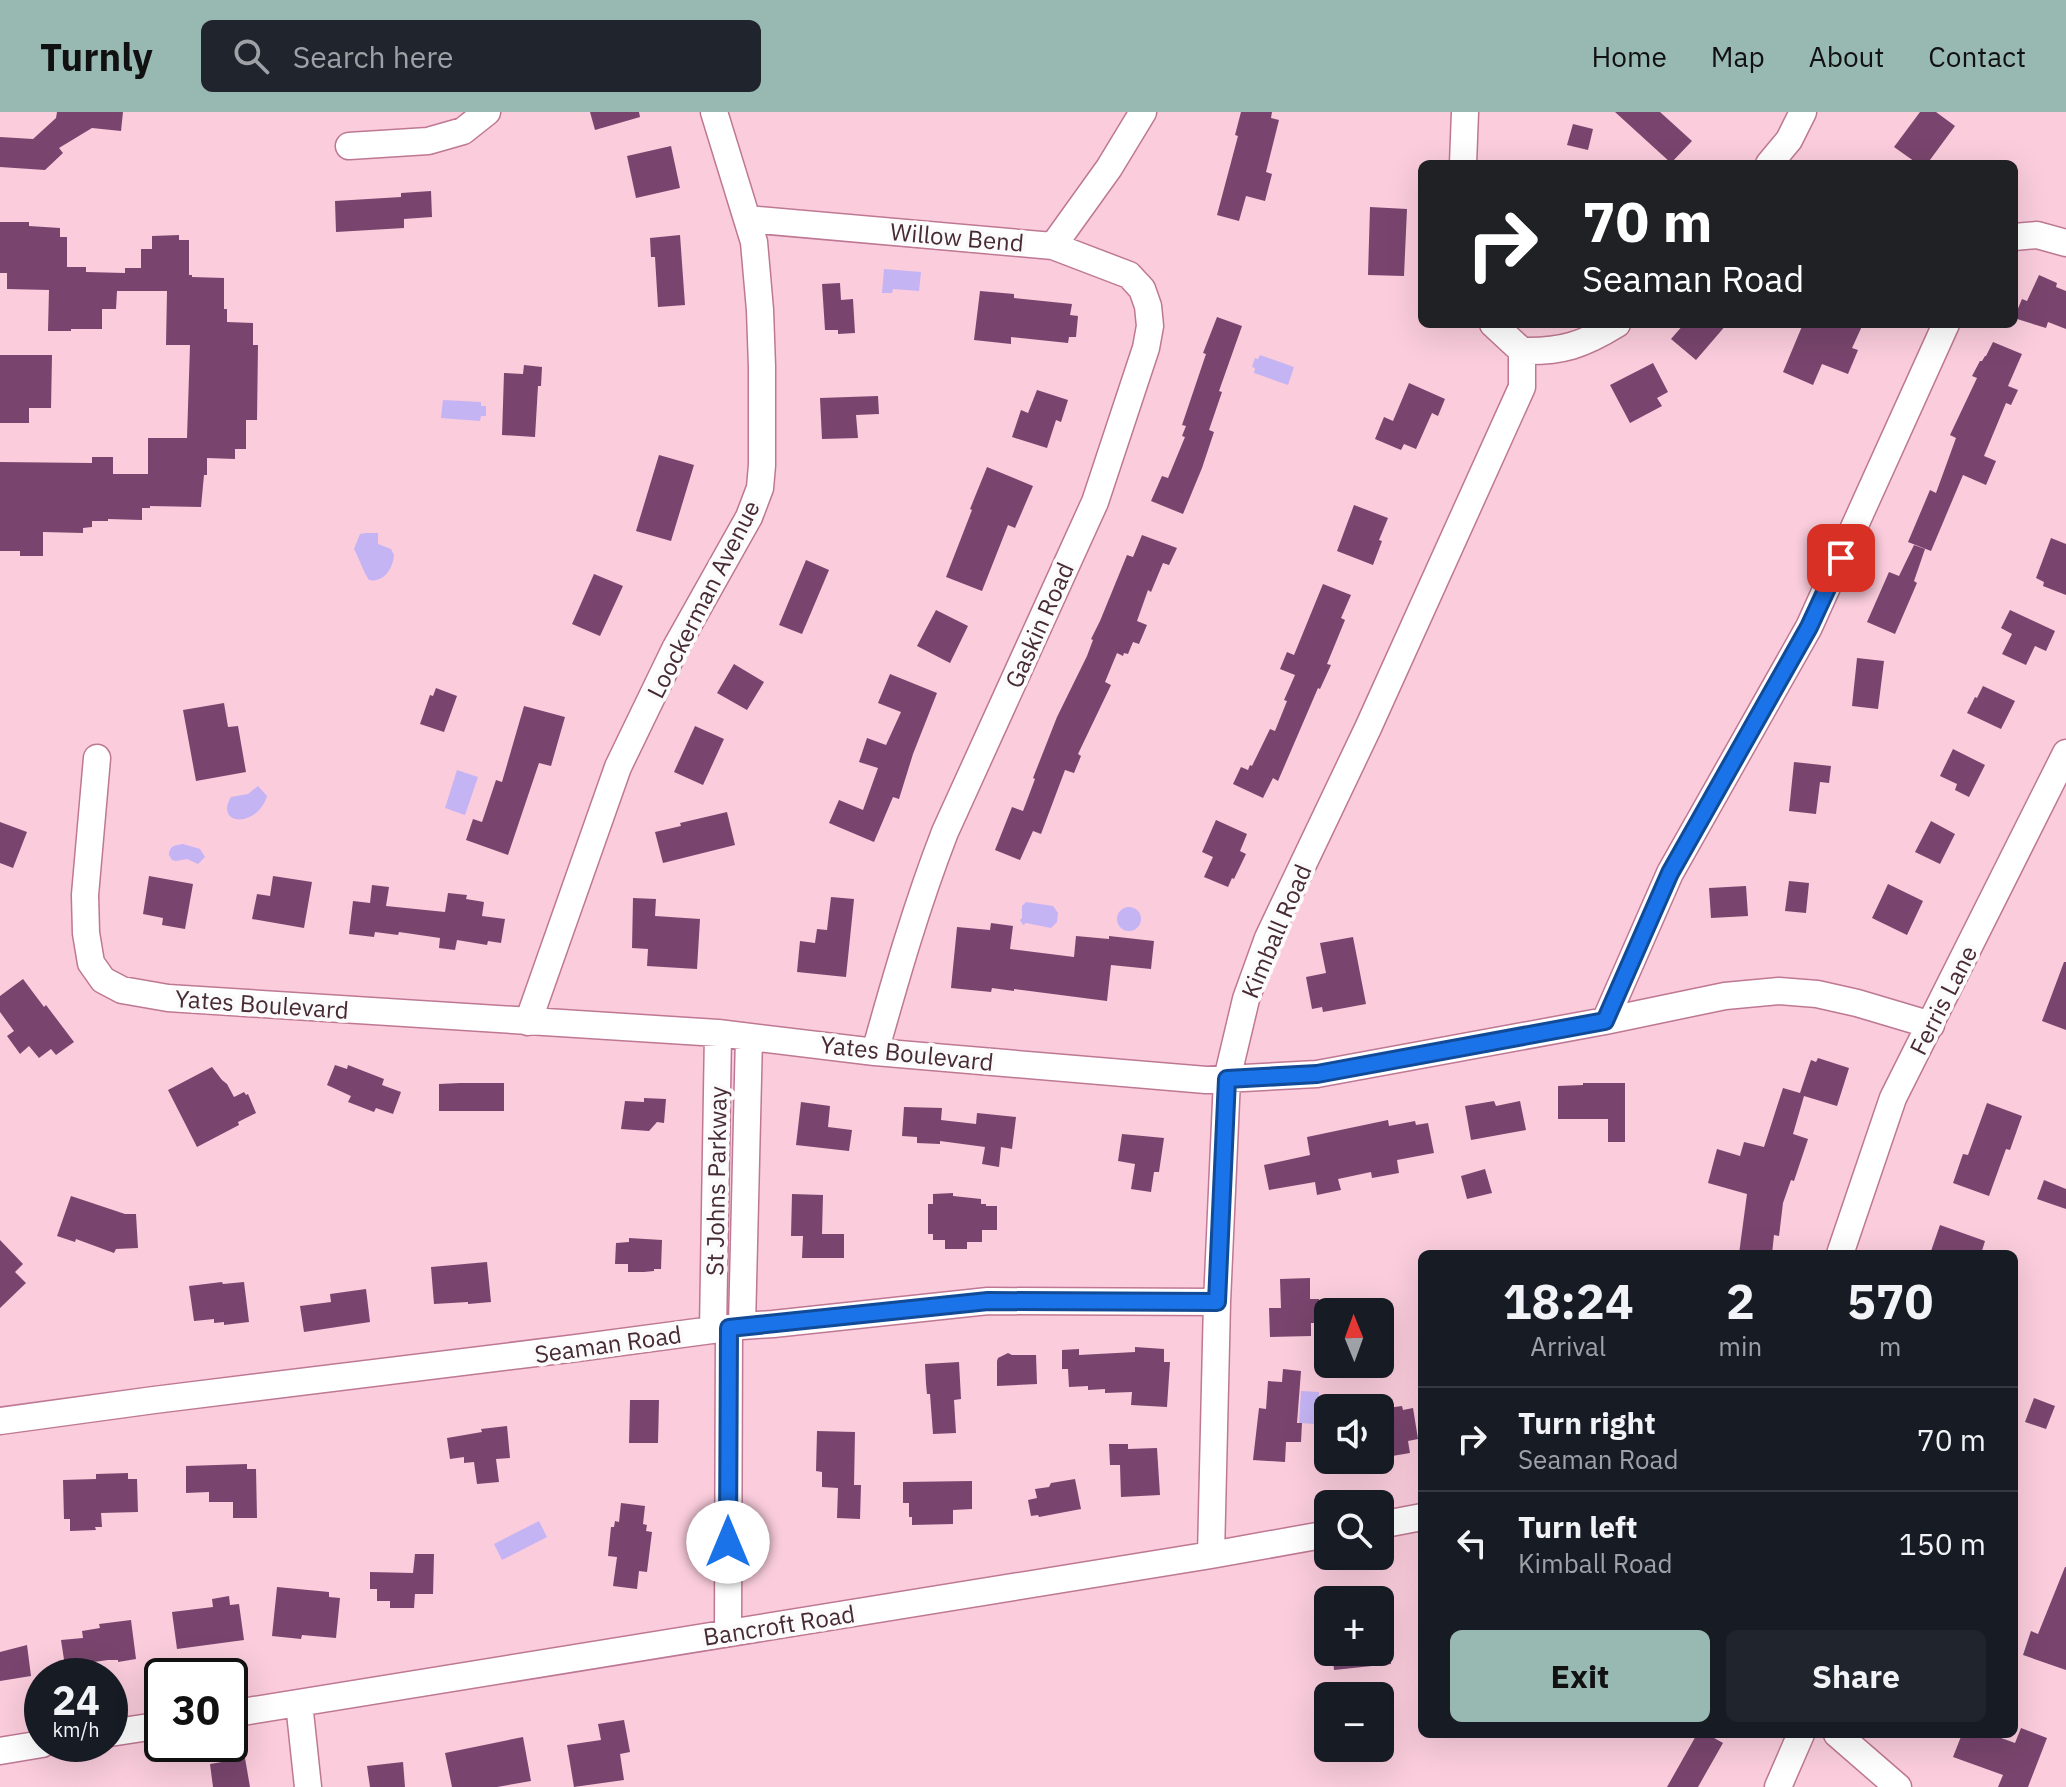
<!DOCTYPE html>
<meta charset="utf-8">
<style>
:root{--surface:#171b24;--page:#20242c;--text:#f1f3f6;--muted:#9ea1a6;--line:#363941;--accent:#98b8b2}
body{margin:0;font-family:"IBM Plex Sans",sans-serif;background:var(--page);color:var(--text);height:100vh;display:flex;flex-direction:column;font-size:30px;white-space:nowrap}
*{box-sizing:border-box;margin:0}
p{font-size:26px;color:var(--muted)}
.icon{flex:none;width:44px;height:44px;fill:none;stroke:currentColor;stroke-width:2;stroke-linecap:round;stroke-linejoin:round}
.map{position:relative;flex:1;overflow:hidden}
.sheet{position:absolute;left:1418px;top:1138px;width:600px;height:488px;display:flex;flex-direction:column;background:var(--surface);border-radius:12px;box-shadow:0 8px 32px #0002}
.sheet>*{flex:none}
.hud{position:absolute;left:1418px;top:48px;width:600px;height:168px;border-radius:12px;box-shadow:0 8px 32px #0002;background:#202124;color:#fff;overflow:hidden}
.needle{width:52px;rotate:359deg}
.fabs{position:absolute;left:1314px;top:1186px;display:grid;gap:16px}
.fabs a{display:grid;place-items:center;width:80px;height:80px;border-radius:12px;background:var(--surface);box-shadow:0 8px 32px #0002;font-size:40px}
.speed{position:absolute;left:24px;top:1546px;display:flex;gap:16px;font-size:40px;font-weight:700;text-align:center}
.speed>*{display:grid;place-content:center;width:104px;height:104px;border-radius:50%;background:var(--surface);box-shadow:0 8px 32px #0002;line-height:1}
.speed small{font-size:20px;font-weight:400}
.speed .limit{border:4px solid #111;border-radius:12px;background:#fff;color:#111}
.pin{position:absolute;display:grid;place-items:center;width:68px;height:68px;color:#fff;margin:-34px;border-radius:16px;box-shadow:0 4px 12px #0006}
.me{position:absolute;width:88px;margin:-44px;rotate:0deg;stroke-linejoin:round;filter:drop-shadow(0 0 6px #0008)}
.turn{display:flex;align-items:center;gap:28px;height:168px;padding:0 32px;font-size:36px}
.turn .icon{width:104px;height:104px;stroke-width:2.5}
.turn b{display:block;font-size:56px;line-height:68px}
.eta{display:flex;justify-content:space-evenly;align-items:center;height:136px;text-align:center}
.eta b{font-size:48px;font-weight:700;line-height:56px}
.primary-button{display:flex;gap:16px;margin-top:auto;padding:16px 32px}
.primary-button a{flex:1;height:92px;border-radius:12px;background:var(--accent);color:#111;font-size:32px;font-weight:700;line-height:92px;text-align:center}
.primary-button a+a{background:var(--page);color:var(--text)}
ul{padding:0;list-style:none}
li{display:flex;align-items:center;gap:24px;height:104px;padding:0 32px;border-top:2px solid var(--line)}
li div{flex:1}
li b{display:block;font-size:30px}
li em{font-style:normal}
header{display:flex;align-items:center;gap:48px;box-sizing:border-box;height:112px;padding:0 40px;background:var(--accent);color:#111}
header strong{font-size:38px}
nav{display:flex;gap:44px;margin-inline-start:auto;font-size:28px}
.search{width:560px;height:72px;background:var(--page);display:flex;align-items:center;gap:20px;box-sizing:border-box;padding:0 28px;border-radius:12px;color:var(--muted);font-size:30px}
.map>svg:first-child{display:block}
.water{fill:#c4b4f4}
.building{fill:#79456e}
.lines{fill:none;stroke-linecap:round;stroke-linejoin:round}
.minor-casing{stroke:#be7893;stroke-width:29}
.minor{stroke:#fff;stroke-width:26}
.route-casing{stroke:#114b97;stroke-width:20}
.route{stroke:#1a73e8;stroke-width:14}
.labels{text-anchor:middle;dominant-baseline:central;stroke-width:8;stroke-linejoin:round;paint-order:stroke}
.street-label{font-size:24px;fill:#472a35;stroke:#fbfbfb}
</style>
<header>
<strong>Turnly</strong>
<div class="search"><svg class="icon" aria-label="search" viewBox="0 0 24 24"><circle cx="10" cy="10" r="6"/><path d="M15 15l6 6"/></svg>Search here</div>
<nav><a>Home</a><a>Map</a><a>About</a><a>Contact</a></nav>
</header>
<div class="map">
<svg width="2066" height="1675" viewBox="0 0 2066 1675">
<rect width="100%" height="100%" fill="#faccdc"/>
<path class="water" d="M884,157L921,160L919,179L893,177L892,181H882Z
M1260,243L1294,255L1288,273L1254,261L1255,256L1252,255L1255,246L1258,247Z
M443,288L481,290V294H486V304H481L480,309L441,306Z
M366,421H378V432L391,437L394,443C393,456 384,471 369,468C363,459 359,446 354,437L360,422Z
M457,658L478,665L465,703L445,696Z
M258,674L267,684C257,717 214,713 231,685L248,682Z
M183,732L200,737L205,745L198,752L187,747L176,749L172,748L169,743C169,734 175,733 183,732Z
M1026,790L1053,794L1058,801L1057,810L1051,816L1026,811L1023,813L1020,808L1022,806V794Z
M1117 807a12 12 0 1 1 24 0a12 12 0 1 1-24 0Z
M1301,1279L1319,1280L1317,1312L1299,1311Z
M539,1409L547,1425L502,1448L494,1432Z"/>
<path class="building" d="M57,0H123L121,19L92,16L59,36L63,41L45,58L0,55V25L33,27L56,6Z
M590,0H639L640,5L595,18Z
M1241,0H1272L1271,6L1279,8L1266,60L1272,62L1265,89L1246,84L1239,109L1217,103L1238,24L1235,23Z
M1615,0H1660L1692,29L1671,51Z
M1920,0H1936L1955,14L1927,52H1918L1894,35Z
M1573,12L1593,17L1588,38L1567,33Z
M671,34L680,76L636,86L627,44Z
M431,79L432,105L404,107V116L336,120L335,89L401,85V81Z
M1370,95L1407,97L1404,164L1368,163Z
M0,110H29V114L60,116V125H67V155H86V160L125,161V156H141V137H152V124L179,123V128H189V163H192V165L224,166V197H227V210L253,211V233H258L257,308H246V337H235V347L207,346V363H204L201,395L150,394V396H142V408L108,407V409H92V415L83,416V421L43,420V444H20V439H0V350L92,351V345H113V362H148V326H187L190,233H166L167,179H117L116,197H102V217H71V219H48L49,178L7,177V161H0Z
M680,123L685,193L658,195L655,145H651L650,126Z
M2039,163L2057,171L2056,175L2066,179V217L2048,210L2046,216L2014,206L2022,187L2027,189Z
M840,171L841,188L853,187L855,221L838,222V218H825L822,172Z
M980,179L1014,182V186L1072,192L1070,203L1078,204L1076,225H1069L1068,231L1011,225V232L974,228Z
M1217,205L1242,214L1219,279L1222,280L1209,318L1214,320L1202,356L1183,402L1151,389L1162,364L1168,366L1185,325L1182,324L1186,314L1182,313L1206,242L1203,241Z
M1684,212H1727L1696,248L1671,227Z
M1803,212H1863L1852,236L1858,238L1848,262L1822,252L1813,273L1783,260Z
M1993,230L2022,242L2008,274L2018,278L2011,293L2006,291L1984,344L1996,349L1986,373L1963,363L1931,439L1908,430L1930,378L1936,381L1956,326L1950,323L1977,266L1972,264L1980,249H1982L1985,244H1986Z
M0,243H52L51,296H29V311H0Z
M1653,251L1668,280L1657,286L1662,294L1630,311L1610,273Z
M524,253L542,255L541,274H538L535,325L502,323L504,261L523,262Z
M1409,271L1445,287L1438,304L1432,301L1416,337L1404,332L1401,338L1375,327L1384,305L1393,309Z
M1037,278L1068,288L1061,310L1056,308L1047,336L1012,325L1021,298L1028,301Z
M878,284L879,302L856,303L858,326L822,327L820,286Z
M659,343L694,353L671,429L636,419Z
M987,355L1033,374L1015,416L1008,413L982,479L946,465L972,398L970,397Z
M1354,393L1388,406L1379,428L1382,429L1373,453L1337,439Z
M1142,423L1177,436L1169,453L1163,451L1151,480L1148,478L1137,509L1147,513L1139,532L1133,530L1128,542L1124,541L1123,544L1117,541L1105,570L1111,573L1078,642L1081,644L1074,661L1065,658L1041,722L1033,719L1020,748L995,738L1012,695L1023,699L1035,667L1033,666L1057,605L1087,544L1093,528L1091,527L1100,509L1127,443L1133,445Z
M2051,426L2066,432V483L2043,474L2044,470L2036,466Z
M1914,433L1925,437L1914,469L1917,471L1895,522L1867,510L1889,460L1899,464Z
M806,448L829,458L802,522L779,513Z
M594,462L623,474L600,524L572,512Z
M1323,472L1351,483L1341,506L1345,508L1327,552L1331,553L1320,577L1318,576L1278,669L1273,666L1263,686L1233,672L1241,655L1248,658L1250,653L1252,654L1270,617L1275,619L1287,589L1284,588L1295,563L1280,557L1287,540L1294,543Z
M936,498L968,514L950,551L917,534Z
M2010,498L2055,519L2046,539L2035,534L2026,553L2002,542L2012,522L2001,516Z
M1857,546L1884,549L1878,597L1852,594Z
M734,552L764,570L747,598L717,581Z
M890,562L937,581L913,642L899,687L893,685L874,730L829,711L839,688L863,698L878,656L859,650L867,626L886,633L901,600L878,591Z
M1983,574L2015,589L2001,617L1967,601L1975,585L1977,586Z
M436,576L457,584L444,620L420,612L430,583L433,584Z
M224,591L228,615L238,614L246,660L196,669L183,598Z
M524,594L565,605L551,654L539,651L508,743L466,728L473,707L482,710L496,668L502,670Z
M695,614L724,627L703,673L674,660Z
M1953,637L1985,653L1969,685L1955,678L1957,672L1940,664Z
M1794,650L1831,654L1829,671L1820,670L1816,702L1789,699Z
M727,700L735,733L663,751L655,720L681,714L680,711Z
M1216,708L1247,722L1240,739L1246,742L1234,767L1232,766L1228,775L1204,765L1213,745L1202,740Z
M1931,709L1955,722L1940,752L1915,740Z
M0,710L27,720L13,756L0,751Z
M149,764L193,772L185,817L162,813L163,806L143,802Z
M273,764L312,770L304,816L252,807L257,782L270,784Z
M1789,769L1809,771L1806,801L1785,799Z
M1888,772L1923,789L1907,823L1872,806Z
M372,773L389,775L386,794L445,800L448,781L467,783L466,787L484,790L482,804L505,807L501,831L488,829L487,833L457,828L455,838L439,836L440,826L399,820L398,823L375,820L374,825L349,822L353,789L370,791Z
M1746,774L1748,804L1711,806L1709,776Z
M831,785L854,787L846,865L797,860L800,829L815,831L817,817L827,818Z
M633,786L656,787L655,804L700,807L697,857L647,854L648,837L632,836Z
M991,811L1013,814L1010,837L1074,845L1076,824L1109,827V824L1154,829L1151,857L1111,853L1107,889L1014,877V879L992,876L991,880L951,876L957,815L990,818Z
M1353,825L1366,892L1323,900L1322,895L1312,897L1306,865L1326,861L1320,831Z
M2064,850H2066V918L2042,909Z
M23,867L44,895L46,893L74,930L56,943L51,937L39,946L29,934L20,942L7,924L14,919L0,900V884Z
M1818,946L1849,956L1837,994L1804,984L1793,1022L1808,1027L1794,1069L1791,1068L1783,1091L1779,1124L1774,1123L1772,1142H1739L1747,1082L1708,1071L1717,1037L1740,1044L1744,1030L1764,1035L1783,976L1800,981L1811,948L1816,950Z
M335,953L347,957L348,953L384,967L382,973L401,980L393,1002L376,996L374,1000L348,990L351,984L327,973Z
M212,955L222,968L227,972L234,985L244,980L246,983L248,982L256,1001L238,1010L239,1013L197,1035L168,978Z
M460,971H504V999H439V972Z
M1583,971H1625V1030H1608V1007H1558V974L1583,973Z
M644,986L666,987L664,1011L657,1010L649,1019L621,1017L625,989L644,990Z
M1494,989L1496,994L1520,989L1526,1018L1471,1028L1465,994Z
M801,990L830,994L828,1015L852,1018L849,1039L796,1033Z
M1987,991L2022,1004L2010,1038L2006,1037L1989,1084L1953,1071L1963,1042L1968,1043Z
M904,995L942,996L941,1008L976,1012L977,1001L1016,1005L1012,1037L1001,1035L999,1055L982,1052L985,1035L940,1029V1032L917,1031V1025L902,1024Z
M1388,1008L1389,1014L1415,1009L1416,1013L1428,1011L1434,1041L1397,1048L1399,1061L1372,1066L1371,1060L1338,1067L1341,1078L1317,1083L1315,1070L1269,1078L1264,1053L1310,1043L1307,1025Z
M1122,1022L1164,1026L1159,1060H1154L1151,1080L1131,1077L1135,1052L1118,1049Z
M1485,1057L1492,1081L1467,1087L1461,1064Z
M2044,1068L2066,1077V1097L2037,1087Z
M953,1081V1084L981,1087V1092H986V1094H997V1118H982V1130H967V1137H945V1128H933V1122H928V1092H933V1082Z
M792,1082L823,1083L822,1122H844V1146H802L803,1124H791Z
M71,1084L125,1102H136L138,1136L116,1137L114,1141L76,1127L75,1130L57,1124Z
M1940,1113L1985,1129L1981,1142H1930Z
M629,1126L662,1128L661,1157H654V1159L644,1160H628V1152H615L616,1131L629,1130Z
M0,1128L23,1152L15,1160L26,1171L0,1196Z
M487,1150L491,1190L468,1192V1190L434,1192L431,1155Z
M1310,1166V1187H1319L1320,1211H1311V1224L1270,1225L1269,1196H1281L1280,1167Z
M222,1170L223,1172L244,1170L249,1210L224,1213V1210L214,1211V1207L194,1209L189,1174Z
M366,1177L370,1210L304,1220L300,1194L331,1190L330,1182Z
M1135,1235L1164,1237V1250H1170L1167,1295L1131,1293L1132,1280L1105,1281V1277L1088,1278V1274L1069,1275L1068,1257H1062V1238L1079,1237V1243L1135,1240Z
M1008,1241L1012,1243H1036L1037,1272L997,1274V1249L998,1246Z
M959,1250L961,1287L954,1288L956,1321L933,1322L930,1282H927L926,1272L925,1252Z
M1283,1257L1301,1259L1297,1311H1302L1301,1330H1286L1285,1350L1253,1348L1259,1296L1266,1297L1268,1269L1282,1270Z
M2034,1286L2055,1294L2046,1317L2025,1310Z
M630,1288H659L658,1331H629Z
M1402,1294L1403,1298L1413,1296L1418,1327L1408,1329L1410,1341L1380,1346V1297Z
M507,1314L510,1346L496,1347L499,1370L477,1372L474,1350L464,1351V1345L450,1347L447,1326L482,1320L481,1317Z
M817,1319L855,1320L854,1373H861L860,1407L837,1406L838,1376L822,1375V1360L816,1359Z
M1109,1332H1128V1337L1157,1336L1160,1383L1121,1385L1120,1353H1110Z
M247,1352V1357H256L257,1406H233V1390H209V1380L186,1381V1354Z
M128,1361V1367H137L138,1400L101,1401L102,1415H95L96,1418L70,1419V1407H64L63,1368L96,1367V1362Z
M1075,1367L1081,1397L1039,1405L1038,1403L1031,1404L1028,1388L1037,1386L1035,1377L1049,1375L1051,1371Z
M972,1369V1397L953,1398V1412L912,1413V1405H909V1391H903V1370Z
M621,1391L645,1394L643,1412L647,1413L646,1419L652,1420L647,1460L639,1459L637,1477L613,1474L617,1445L608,1444L611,1415H614L615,1409L619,1410Z
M415,1442H434L433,1482H415L414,1496H390V1489H377V1477H370V1460L413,1461Z
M2065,1455H2066V1558L2023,1543L2031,1519L2038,1522Z
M277,1475L329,1480V1485L340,1486L336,1526L302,1523L301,1527L272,1524Z
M229,1484L230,1493L239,1492L244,1528L177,1537L172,1500L213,1495L212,1487Z
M131,1508L136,1547L118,1550V1548H108L65,1554L61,1528L83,1526L82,1519L100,1516L99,1512Z
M27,1533L31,1564L0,1569V1540Z
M1332,1540H1390L1391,1552L1334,1558Z
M624,1608L630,1640L620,1642L624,1668L574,1675L567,1633L601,1628L598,1612Z
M2021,1616L2047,1626L2028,1675H1998L2003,1663L1953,1645L1962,1622H1990L2015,1631Z
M1697,1622H1707L1723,1631L1698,1675H1667Z
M523,1625L531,1669L497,1675H452L445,1641Z
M245,1646L250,1675H213L210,1652Z
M403,1650L405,1675H370L367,1654Z"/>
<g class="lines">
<g class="minor-casing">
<path id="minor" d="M349,34L428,29L463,19L487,0
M1463,52L1465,0
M1769,52L1789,28L1803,0
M747,107L1053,134L1109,56L1143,0
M2014,125L2037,123L2066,131
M1493,212L1522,239C1562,240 1583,233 1617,212
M97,646L85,783L86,821L91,851L103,868L122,878L168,886L718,921L875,940L1206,968L1317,962L1605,909L1725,884L1779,879L1817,882L1857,891L1931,913
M1605,909L1670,761L1809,515L1946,212
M528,910L618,655L676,535L749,405L760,376L762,353V255L760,198L754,130L714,0
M875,940C896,865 917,792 945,720L1095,390L1146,236L1150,214L1148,194L1142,177L1129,163L1053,134
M1840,1142L1893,986L2066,641
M742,1214L749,925
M713,1218L718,921
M0,1309L154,1288L577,1236L742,1214L773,1212L988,1189L1217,1190
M1380,1413L1422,1405
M1211,1443L1217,1190L1227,967L1246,887L1268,826L1368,616L1522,275V239
M728,1521L729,1216
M299,1591L308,1675
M230,1602L1211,1443L1328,1422
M110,1621L162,1613
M1837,1622L1898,1675
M0,1639L42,1632
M1778,1675L1801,1622"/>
</g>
<use href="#minor" class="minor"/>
</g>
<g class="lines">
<g class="route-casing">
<path id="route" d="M728,1430L729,1216L988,1189L1217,1190L1227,967L1317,962L1605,909L1670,761L1809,515L1841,446"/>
</g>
<use href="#route" class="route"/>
</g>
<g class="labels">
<g class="street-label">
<text transform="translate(957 125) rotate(5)">Willow Bend</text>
<text transform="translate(703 487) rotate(-63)">Loockerman Avenue</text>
<text transform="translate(1039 513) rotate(-66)">Gaskin Road</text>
<text transform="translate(1276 819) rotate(-67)">Kimball Road</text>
<text transform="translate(1943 888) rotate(-63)">Ferris Lane</text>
<text transform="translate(262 892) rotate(4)">Yates Boulevard</text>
<text transform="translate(907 941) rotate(6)">Yates Boulevard</text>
<text transform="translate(716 1069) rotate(-89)">St Johns Parkway</text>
<text transform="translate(608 1232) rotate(-8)">Seaman Road</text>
<text transform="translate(779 1513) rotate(-9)">Bancroft Road</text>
</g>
</g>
</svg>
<div class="fabs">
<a><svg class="needle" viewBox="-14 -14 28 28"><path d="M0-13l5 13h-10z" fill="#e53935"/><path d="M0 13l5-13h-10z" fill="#9ea1a6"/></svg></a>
<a><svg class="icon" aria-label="sound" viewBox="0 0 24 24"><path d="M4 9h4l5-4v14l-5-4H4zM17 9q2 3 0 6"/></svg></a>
<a><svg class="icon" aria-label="search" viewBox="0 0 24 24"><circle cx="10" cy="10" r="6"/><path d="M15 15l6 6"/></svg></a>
<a>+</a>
<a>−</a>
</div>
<div class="speed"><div>24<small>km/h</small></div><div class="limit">30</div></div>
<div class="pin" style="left:1841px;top:446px;background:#d93025"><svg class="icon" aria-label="arrive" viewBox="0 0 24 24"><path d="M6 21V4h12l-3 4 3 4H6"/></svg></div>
<svg class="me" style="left:728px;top:1430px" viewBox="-20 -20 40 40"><circle r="19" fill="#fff"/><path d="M0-13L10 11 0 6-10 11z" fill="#1a73e8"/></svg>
<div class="hud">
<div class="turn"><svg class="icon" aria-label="right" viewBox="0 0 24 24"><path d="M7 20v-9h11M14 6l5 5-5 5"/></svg><div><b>70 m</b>Seaman Road</div></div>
</div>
<section class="sheet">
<div class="eta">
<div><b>18:24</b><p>Arrival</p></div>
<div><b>2</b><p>min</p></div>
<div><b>570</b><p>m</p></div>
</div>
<ul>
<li><svg class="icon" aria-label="right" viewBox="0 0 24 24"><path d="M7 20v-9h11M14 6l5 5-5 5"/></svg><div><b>Turn right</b><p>Seaman Road</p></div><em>70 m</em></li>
<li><svg class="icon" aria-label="left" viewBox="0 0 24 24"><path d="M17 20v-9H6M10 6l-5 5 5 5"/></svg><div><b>Turn left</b><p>Kimball Road</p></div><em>150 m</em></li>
</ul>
<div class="primary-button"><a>Exit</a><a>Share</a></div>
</section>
</div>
